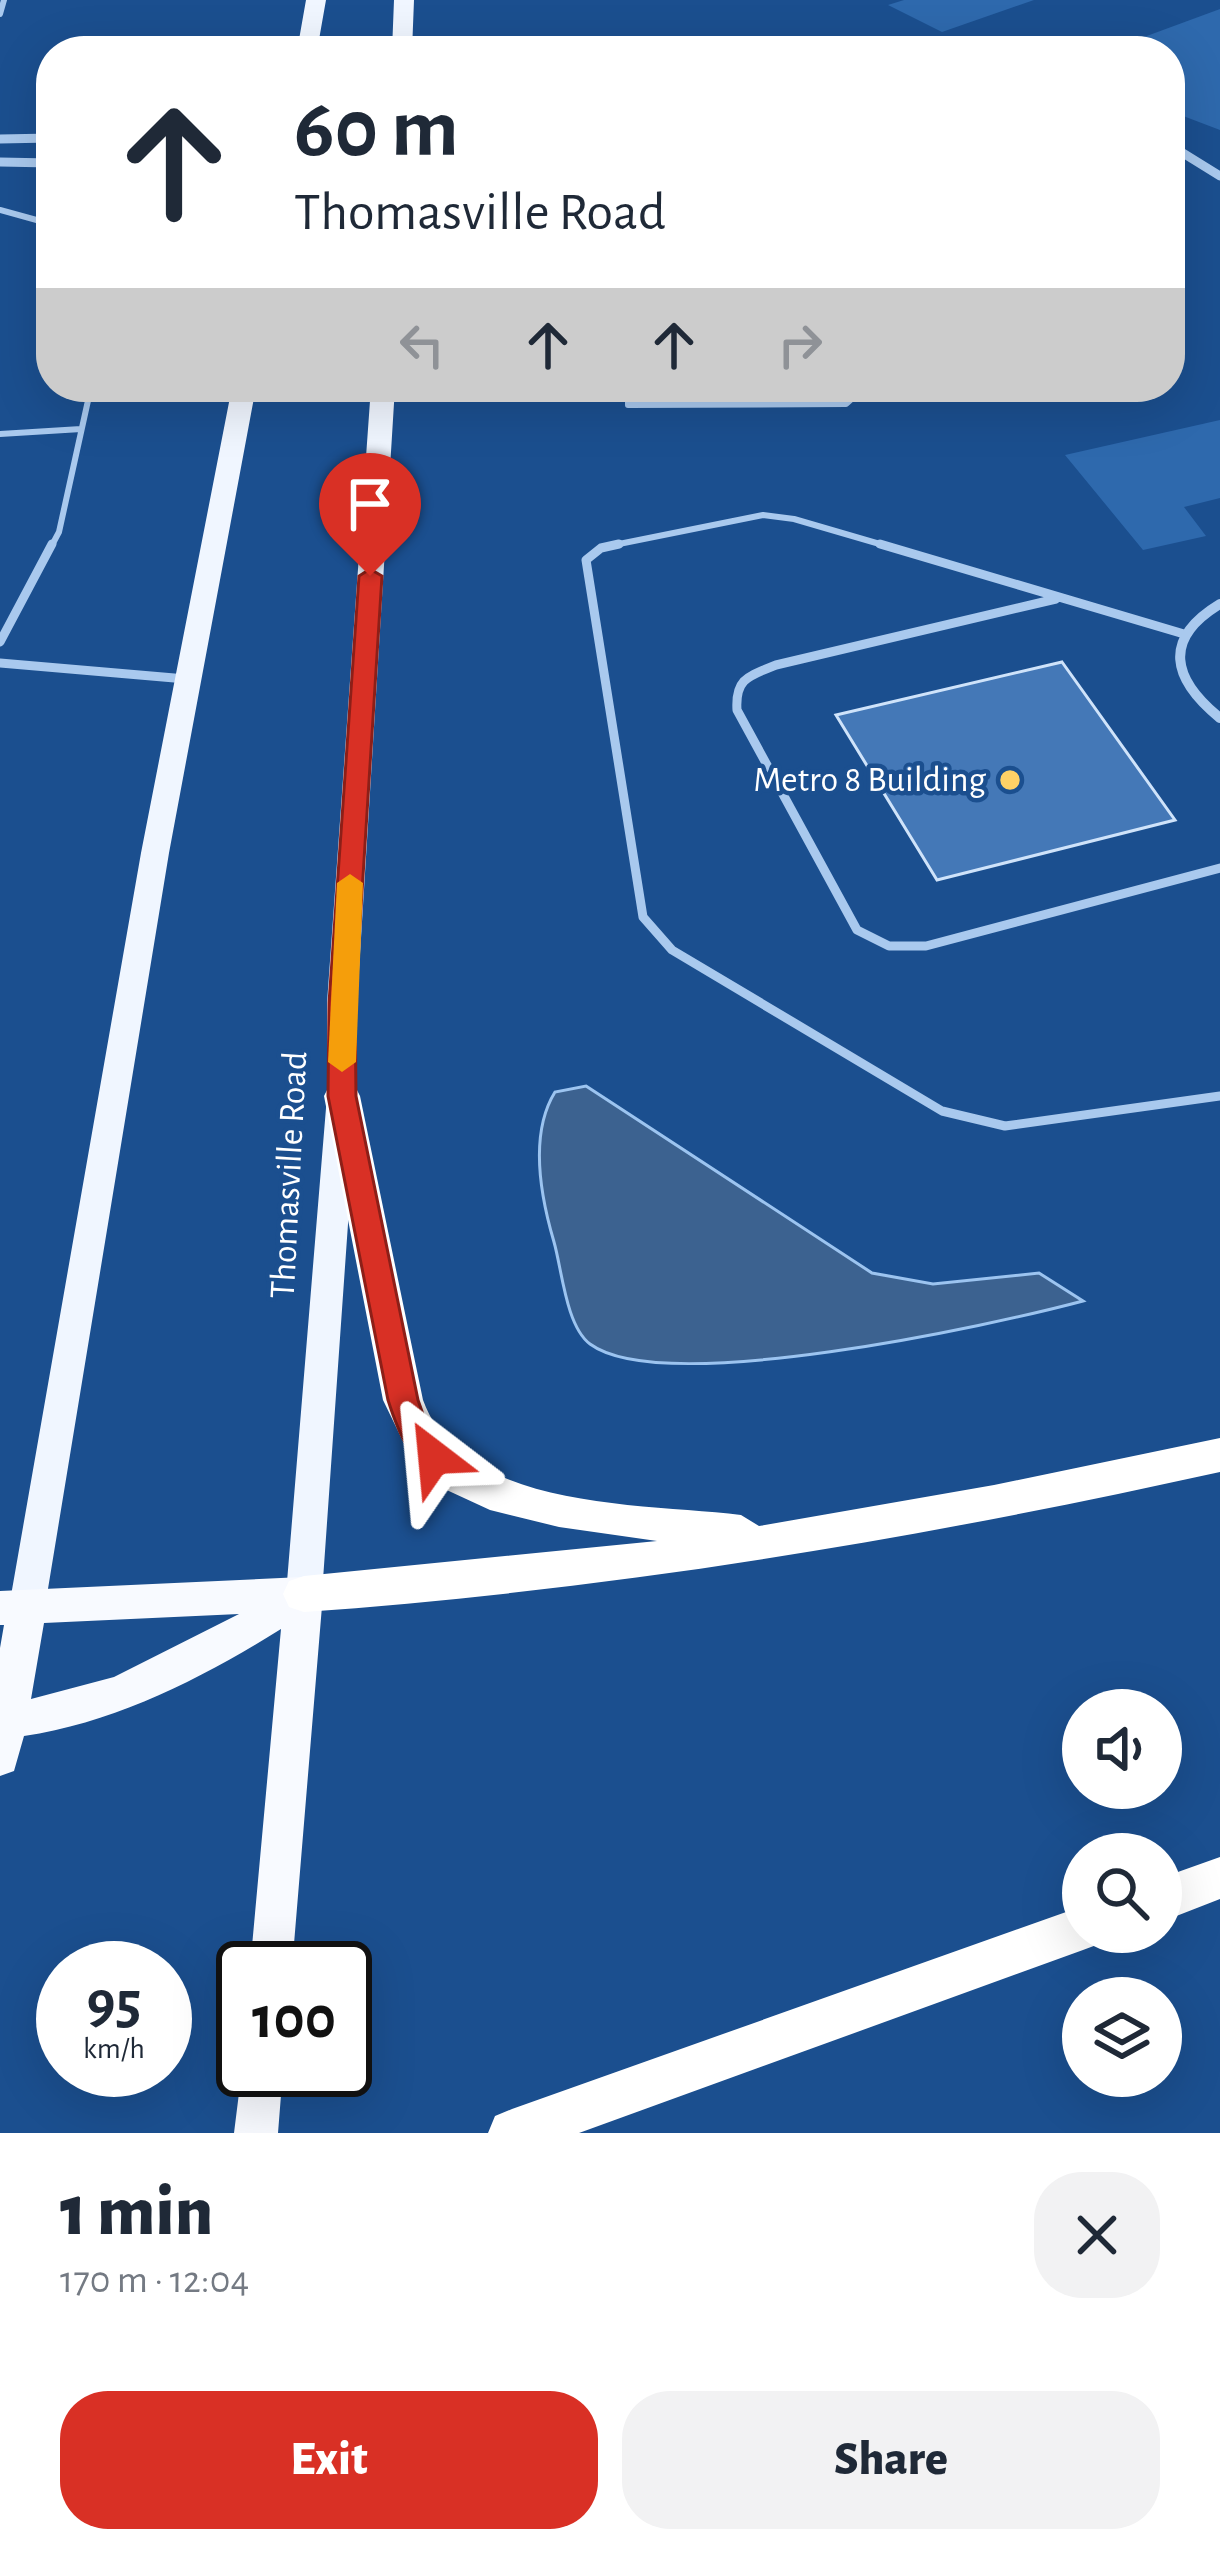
<!DOCTYPE html>
<meta charset="utf-8">
<style>
:root{--surface:#fff;--page:#f2f2f3;--text:#1f2937;--muted:#747a83;--accent:#d93025}
body{margin:0;font-family:"Alegreya Sans",sans-serif;background:var(--page);color:var(--text);height:100vh;display:flex;flex-direction:column;font-size:45px;white-space:nowrap}
*{box-sizing:border-box;margin:0}
p{font-size:39px;color:var(--muted)}
.icon{flex:none;width:66px;height:66px;fill:none;stroke:currentColor;stroke-width:2;stroke-linecap:round;stroke-linejoin:round}
.map{position:relative;height:2133px;overflow:hidden}
.panel{display:flex;flex-direction:column;background:var(--surface);flex:1}
.panel>*{flex:none}
.hud{position:absolute;left:36px;top:36px;width:1149px;height:366px;border-radius:48px;box-shadow:0 12px 48px #0002;background:#fff;color:var(--text);overflow:hidden}
.buttons{position:absolute;left:1062px;top:1689px;display:grid;gap:24px}
.buttons a{display:grid;place-items:center;width:120px;height:120px;border-radius:50%;background:var(--surface);box-shadow:0 12px 48px #0002;font-size:60px}
.speed{position:absolute;left:36px;top:1941px;display:flex;gap:24px;font-size:60px;font-weight:700;text-align:center}
.speed>*{display:grid;place-content:center;width:156px;height:156px;border-radius:50%;background:var(--surface);box-shadow:0 12px 48px #0002;line-height:1}
.speed small{font-size:30px;font-weight:400}
.speed .limit{border:6px solid #111;border-radius:18px;background:#fff;color:#111}
.pin{position:absolute;display:grid;place-items:center;width:102px;height:102px;color:#fff;margin:-123px -51px;border-radius:50% 50% 50% 0;rotate:-45deg;box-shadow:0 0 12px #0007}
.pin .icon{rotate:45deg}
.me{position:absolute;width:132px;margin:-66px;rotate:331deg;stroke-linejoin:round;filter:drop-shadow(0 0 9px #0008)}
.turn{display:flex;align-items:center;gap:42px;height:252px;padding:0 60px;font-size:54px}
.turn .icon{width:156px;height:156px;stroke-width:2.5}
.turn b{display:block;font-size:84px;line-height:102px}
.lanes{display:flex;align-items:center;height:114px;padding:0 60px;background:#0003;justify-content:center;gap:60px;direction:ltr}
.lanes .off{opacity:.35}
.round{display:grid;place-items:center;flex:none;width:126px;height:126px;border-radius:48px;background:var(--page)}
.head{display:flex;align-items:center;justify-content:space-between;height:204px;padding:0 60px}
h1{font-size:72px;font-weight:800;line-height:90px}
.action{display:flex;gap:24px;margin-top:auto;padding:24px 60px}
.action a{flex:1;height:138px;border-radius:48px;background:var(--accent);color:#fff;font-size:48px;font-weight:800;line-height:138px;text-align:center}
.action a+a{background:var(--page);color:var(--text)}
.map>svg:first-child{display:block}
.green{fill:#2e69ad}
.water{fill:#3c6290;stroke:#9cc4f0;stroke-width:3}
.building{fill:#4478b7;stroke:#cfe3fa;stroke-width:3}
.lines{fill:none;stroke-linecap:round;stroke-linejoin:round}
.service-far1{stroke:#a9c9ee;stroke-width:6}
.service{stroke:#a9c9ee;stroke-width:9}
.minor-far1{stroke:#a9c9ee;stroke-width:9}
.minor{stroke:#a9c9ee;stroke-width:10}
.primary{fill:#f0f6ff;fill-rule:evenodd}
.trunk{fill:#f8faff;fill-rule:evenodd}
.motorway{fill:#fff;fill-rule:evenodd}
.route{fill:#d93025;stroke:#8d1f18;stroke-width:3}
.slow{fill:#f59e0b}
.poi-dot{fill:#ffd166;stroke:#1b4f8f;stroke-width:4.5}
.labels{text-anchor:middle;dominant-baseline:central;stroke-width:9;stroke-linejoin:round;paint-order:stroke}
.poi-label{font-size:36px;fill:#fff;stroke:#1b4f8f;text-anchor:end}
.street-label{font-size:36px;fill:#fff;stroke:#1b4f8f}
</style>
<div class="map">
<svg width="1220" height="2133" viewBox="0 0 1220 2133">
<rect width="100%" height="100%" fill="#1b4f8f"/>
<path class="green" d="M904,0H1034L942,32L888,5Z
M1220,9V130L1170,111V51H1106Z
M1220,420V498L1184,507L1206,536L1143,550L1065,455Z"/>
<path class="water" d="M586,1086L872,1273L933,1284L1039,1273L1083,1301C993,1325 663,1398 590,1344C566,1326 562,1270 554,1242C541,1198 529,1134 555,1092Z"/>
<path class="building" d="M1062,662L1175,820L937,880L836,715Z"/>
<g class="lines">
<path class="service-far1" d="M0,14L4,0
M0,210L51,224
M41,221L51,200
M628,387V405L846,404L865,387
M0,434L81,429
M51,547L59,532L91,387
M604,547L763,515L794,519L890,547"/>
<path class="service" d="M619,544L601,548L586,560L643,917L672,950L942,1111L1005,1126L1220,1096
M880,544L1184,634
M1056,599L776,665C749,676 735,678 737,710L857,930L889,946H926L1220,868
M0,642L52,544
M0,663L186,679"/>
<path class="minor-far1" d="M0,139L51,138
M1170,145L1220,176
M0,162L51,163"/>
<path class="minor" d="M1220,604C1162,639 1172,679 1220,718"/>
<path class="primary" d="M306,0H326L317,51H297Z
M394,0H414L412,51H392Z
M232,387H256L169,853L45,1607L39,1618L27,1622L15,1618L9,1607L141,853Z
M371,387H395L357,1003V1096L322,1594L316,1605L304,1609L292,1605L286,1594L327,1096V1003Z"/>
<path class="trunk" d="M302,1577L318,1582L323,1594L292,1968H250L281,1629C202,1678 117,1722 24,1736L14,1771L0,1776V1648L4,1625H0V1591ZM239,1614L114,1677L31,1699L44,1623Z
M243,2061V2070H283L278,2133H234Z"/>
<path class="motorway" d="M342,1082L355,1086L360,1096L423,1400C463,1511 642,1503 741,1515L759,1526L994,1485L1220,1438V1472C917,1539 614,1590 304,1612L289,1607L283,1594L289,1581L304,1576L657,1541L559,1527L490,1510L438,1486L411,1458L383,1400L324,1096L329,1086Z
M1220,1857V1899L1161,1922V1878Z
M1083,1906V1932H1104L1099,1944L1083,1950L579,2133H488L495,2116L512,2109Z"/>
</g>
<path class="route" d="M370,569L382,576L355,1003L356,1096L418,1400L425,1420L449,1457L445,1466C413,1477 396,1425 388,1400L328,1096L329,1003L359,576Z"/>
<path class="slow" d="M350,874L363,883L356,1062L342,1072L328,1062L337,883Z"/>
<circle class="poi-dot" cx="1010" cy="780" r="12"/>
<g class="labels">
<g class="poi-label">
<text x="986" y="780">Metro 8 Building</text>
</g>
<g class="street-label">
<text transform="translate(289 1175) rotate(-87)">Thomasville Road</text>
</g>
</g>
</svg>
<div class="buttons">
<a><svg class="icon" aria-label="sound" viewBox="0 0 24 24"><path d="M4 9h4l5-4v14l-5-4H4zM17 9q2 3 0 6"/></svg></a>
<a><svg class="icon" aria-label="search" viewBox="0 0 24 24"><circle cx="10" cy="10" r="6"/><path d="M15 15l6 6"/></svg></a>
<a><svg class="icon" aria-label="layers" viewBox="0 0 24 24"><path d="M12 4l9 5-9 5-9-5zM3 14l9 5 9-5"/></svg></a>
</div>
<div class="speed"><div>95<small>km/h</small></div><div class="limit">100</div></div>
<div class="pin" style="left:370px;top:576px;background:#d93025"><svg class="icon" aria-label="arrive" viewBox="0 0 24 24"><path d="M6 21V4h12l-3 4 3 4H6"/></svg></div>
<svg class="me" style="left:434px;top:1457px" viewBox="-20 -20 40 40"><path d="M0-17L14 15 0 8-14 15z" fill="#d93025" stroke="#fff" stroke-width="4"/></svg>
<div class="hud">
<div class="turn"><svg class="icon" aria-label="ahead" viewBox="0 0 24 24"><path d="M12 20V5M6 11l6-6 6 6"/></svg><div><b>60 m</b>Thomasville Road</div></div>
<div class="lanes"><svg class="icon off" aria-label="left" viewBox="0 0 24 24"><path d="M17 20v-9H6M10 6l-5 5 5 5"/></svg><svg class="icon" aria-label="ahead" viewBox="0 0 24 24"><path d="M12 20V5M6 11l6-6 6 6"/></svg><svg class="icon" aria-label="ahead" viewBox="0 0 24 24"><path d="M12 20V5M6 11l6-6 6 6"/></svg><svg class="icon off" aria-label="right" viewBox="0 0 24 24"><path d="M7 20v-9h11M14 6l5 5-5 5"/></svg></div>
</div>
</div>
<section class="panel">
<div class="head"><div><h1>1 min</h1><p>170 m · 12:04</p></div><a class="round"><svg class="icon" aria-label="close" viewBox="0 0 24 24"><path d="M6 6l12 12M18 6L6 18"/></svg></a></div>
<div class="action"><a>Exit</a><a>Share</a></div>
</section>
